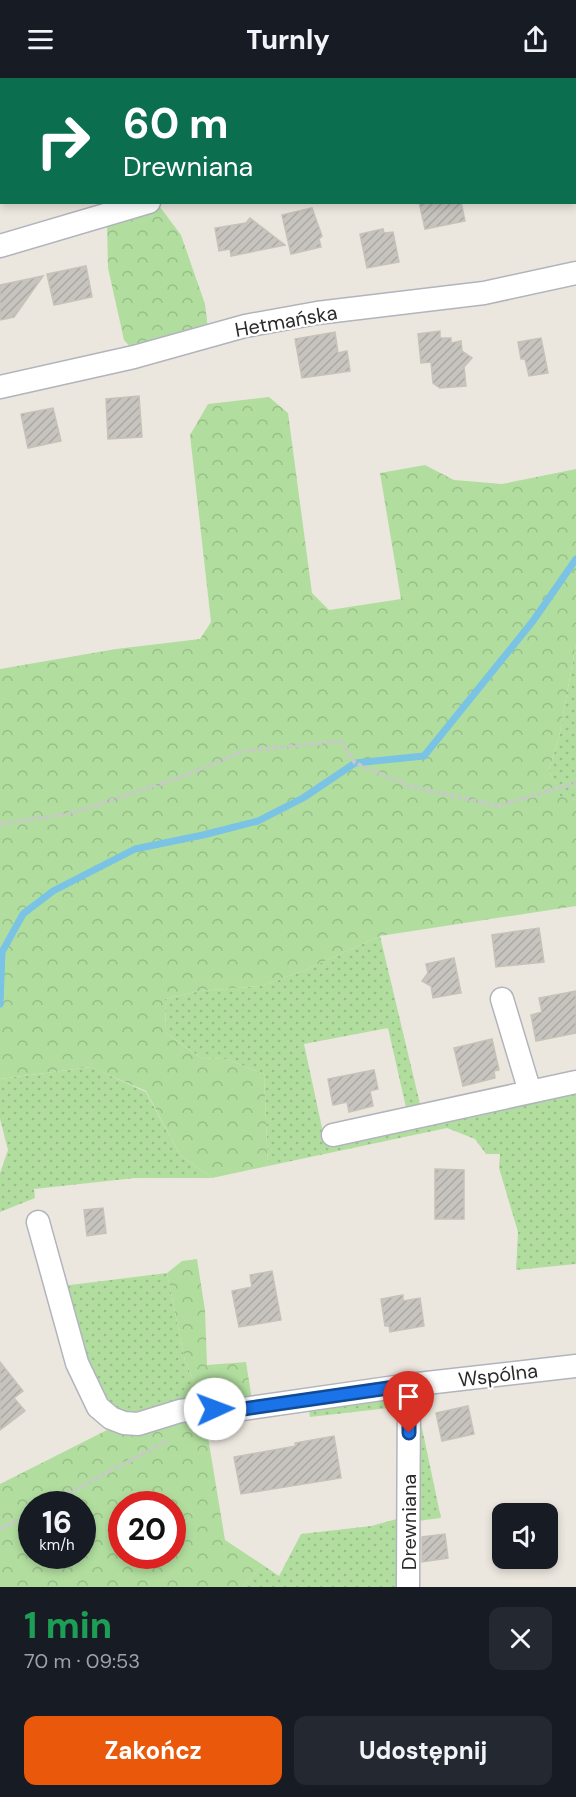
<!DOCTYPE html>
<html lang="pl">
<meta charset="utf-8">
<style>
:root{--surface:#171b24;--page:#242831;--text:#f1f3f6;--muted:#9ea1a6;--accent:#ea580c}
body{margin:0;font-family:"DM Sans",sans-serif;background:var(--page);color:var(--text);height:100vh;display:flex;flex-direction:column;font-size:22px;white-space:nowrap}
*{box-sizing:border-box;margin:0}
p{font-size:20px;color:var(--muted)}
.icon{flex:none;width:33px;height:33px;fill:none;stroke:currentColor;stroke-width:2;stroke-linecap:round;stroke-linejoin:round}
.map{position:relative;height:1509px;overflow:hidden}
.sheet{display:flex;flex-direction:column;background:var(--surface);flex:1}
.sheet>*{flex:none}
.hud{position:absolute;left:0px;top:0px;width:576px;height:126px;box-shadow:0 3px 9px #0003;background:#0b6e4f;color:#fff;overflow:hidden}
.buttons{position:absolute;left:492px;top:1425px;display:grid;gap:12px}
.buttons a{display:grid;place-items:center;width:66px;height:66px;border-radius:12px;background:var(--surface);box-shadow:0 3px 9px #0003;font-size:30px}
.speed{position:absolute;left:18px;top:1413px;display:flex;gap:12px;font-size:30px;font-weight:700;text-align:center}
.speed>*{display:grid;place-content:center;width:78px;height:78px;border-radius:50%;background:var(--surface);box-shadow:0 3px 9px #0003;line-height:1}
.speed small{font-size:15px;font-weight:400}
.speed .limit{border:9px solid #d22;background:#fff;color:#111}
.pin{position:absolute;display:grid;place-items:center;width:51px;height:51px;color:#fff;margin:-62px -26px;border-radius:50% 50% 50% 0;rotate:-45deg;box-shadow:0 0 6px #0007}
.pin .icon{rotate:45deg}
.me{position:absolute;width:66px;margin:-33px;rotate:88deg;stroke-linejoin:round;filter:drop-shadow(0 0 4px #0008)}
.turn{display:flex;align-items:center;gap:21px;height:126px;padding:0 24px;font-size:27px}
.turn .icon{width:78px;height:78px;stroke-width:2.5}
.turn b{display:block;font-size:42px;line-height:51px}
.round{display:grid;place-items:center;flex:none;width:63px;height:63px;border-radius:12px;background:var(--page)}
.summary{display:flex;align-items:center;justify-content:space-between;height:102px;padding:0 24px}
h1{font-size:36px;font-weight:800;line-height:45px;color:#1e9e55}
.primary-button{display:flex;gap:12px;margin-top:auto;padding:12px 24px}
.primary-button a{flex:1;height:69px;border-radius:12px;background:var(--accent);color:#fff;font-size:24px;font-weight:800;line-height:69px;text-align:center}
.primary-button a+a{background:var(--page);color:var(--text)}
header{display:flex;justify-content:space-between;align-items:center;height:78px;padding:0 24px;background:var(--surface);font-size:27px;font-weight:800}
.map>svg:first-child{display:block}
.grass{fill:url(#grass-dots)}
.forest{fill:url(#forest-crowns);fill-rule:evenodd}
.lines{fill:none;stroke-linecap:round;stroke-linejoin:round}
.stream{stroke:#7ac3e5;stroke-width:7}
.building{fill:url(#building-hatch);stroke:#c7c2b8;stroke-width:1.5}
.minor-casing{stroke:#b2b4bd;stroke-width:25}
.path{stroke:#c8c8c8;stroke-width:4;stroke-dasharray:4.5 3;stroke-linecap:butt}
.minor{stroke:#fff;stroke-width:22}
.route-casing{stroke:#114b97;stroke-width:15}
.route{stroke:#1a73e8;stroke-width:10}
.labels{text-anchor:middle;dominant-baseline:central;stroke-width:4.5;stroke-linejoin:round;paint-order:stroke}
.street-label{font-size:20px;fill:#2b2b2b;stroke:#fff}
</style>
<header><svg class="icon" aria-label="menu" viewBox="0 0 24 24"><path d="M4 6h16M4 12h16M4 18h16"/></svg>Turnly<svg class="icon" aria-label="share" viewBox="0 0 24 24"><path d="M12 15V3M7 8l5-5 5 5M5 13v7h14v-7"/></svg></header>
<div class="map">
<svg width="576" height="1509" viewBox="0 0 576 1509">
<defs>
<pattern id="grass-dots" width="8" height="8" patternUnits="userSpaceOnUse" patternTransform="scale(1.5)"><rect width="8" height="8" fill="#b1de9f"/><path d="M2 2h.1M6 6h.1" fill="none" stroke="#98bf89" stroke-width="1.8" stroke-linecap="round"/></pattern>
<pattern id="forest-crowns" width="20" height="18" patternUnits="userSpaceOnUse" patternTransform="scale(1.5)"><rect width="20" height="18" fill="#b1de9f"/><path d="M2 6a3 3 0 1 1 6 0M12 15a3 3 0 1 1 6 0" fill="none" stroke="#98bf89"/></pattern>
<pattern id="building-hatch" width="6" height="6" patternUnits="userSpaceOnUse" patternTransform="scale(1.5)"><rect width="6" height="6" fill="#c7c3be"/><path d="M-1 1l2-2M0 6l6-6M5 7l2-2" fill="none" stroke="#aba8a3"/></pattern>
</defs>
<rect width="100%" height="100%" fill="#ece7de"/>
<path class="grass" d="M576,566V722L560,719L549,692L559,659Z
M380,858L421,1030L407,1034L388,950L304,966L325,1064L576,1009V1186L516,1192L518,1154L499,1090L500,1076H486L475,1061L447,1050L268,1088L264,996L226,981L201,980L166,955L165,921L200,913L261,908L305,892Z
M91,989L146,1014L180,1077L212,1100H135L34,1111L35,1120L0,1134V1095L8,1072L0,1041V1001Z
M167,1195L185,1283L200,1318L147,1337H121L98,1315L62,1208Z
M390,1317L395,1321L400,1332L389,1330L310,1339L308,1327Z
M421,1318L423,1329L418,1331L441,1440L417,1443V1324Z
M404,1439L397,1509H243L263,1487L279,1498L301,1456L371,1448Z"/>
<path class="forest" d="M160,129L181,157L205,226L208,251L133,272L124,262L108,190L107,146Z
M269,319L288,335L312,515L329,532L401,521L380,395L425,387L454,402L502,406L576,391V566L559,659L549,692L560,718L576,722V828L380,858L305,892L261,908L200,913L165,921L166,955L201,980L226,981L264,996L268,1088L212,1100L180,1077L146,1013L90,989L0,1001V591L116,571L200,561L211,544L190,357L208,326Z
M197,1181L205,1232L207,1287L246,1284L252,1322L217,1324L200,1318L185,1283L167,1195L182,1183Z
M204,1335L225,1462L263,1487L243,1509H0V1406L113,1349ZM32,1426H82V1478H32ZM122,1426H172V1478H122Z"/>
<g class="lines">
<path class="stream" d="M0,926L2,874L23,836L53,813L135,771L203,757L258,743L303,720L355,685L424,678L533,543L576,481"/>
</g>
<path class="building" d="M419,124H461L465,143L425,151Z
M312,130L322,158L319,161L321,169L291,176L282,137Z
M250,140L285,167L231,178L230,171L219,173L215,150L246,145Z
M383,151L384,155L393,154L399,184L367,190L360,156Z
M86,188L92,219L54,227L47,196Z
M43,198L14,239L0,242V207Z
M440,253V260H451V265L461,263L462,273L472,280L464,289L466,308L440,310L433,305L431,284L421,285L418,256Z
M335,254L338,275L347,273L350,293L302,300L295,261Z
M541,260L548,295L529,298L525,281H521L518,264Z
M139,318L142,359L108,361L106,321Z
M53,330L61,363L28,370L21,336Z
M539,850L544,884L496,889L492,857Z
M454,880L461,915L433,920L431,908L422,903L428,895L426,886Z
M576,913V955L536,963L531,937L542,934L539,920Z
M492,961L499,992L494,993L495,1000L463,1008L454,970Z
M374,992L378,1011L370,1013L373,1028L349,1034L347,1024L333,1027L328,1001Z
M435,1091L464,1092V1141H435Z
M103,1130L106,1155L87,1158L84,1132Z
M272,1193L281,1242L239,1249L232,1213L252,1209L250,1197Z
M403,1217V1223L420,1220L424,1248L390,1254L389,1248H385L381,1221Z
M0,1284L23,1313L14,1320L25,1333L0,1352Z
M468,1328L474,1356L442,1363L436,1335Z
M334,1358L341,1400L241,1416L234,1379L296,1368L295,1365Z
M445,1456L448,1480L422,1484V1459Z"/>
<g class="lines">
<g class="minor-casing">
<path id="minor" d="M91,2L97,0
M0,26H2
M574,36L576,35
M0,168L149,124
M0,309L134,279L245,248L317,235L484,215L576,195
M502,921L530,1014
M333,1057L576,1004
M38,1144L77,1285L98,1329L111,1340L124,1345L138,1346L180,1333L202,1330L229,1333L409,1307L576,1288
M408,1509L409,1307"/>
</g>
<path class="path" d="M0,746L73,735L181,699L244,673L341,663L355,685L409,708L498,728L576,705
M48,1426L169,1362
M0,1451L32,1435"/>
<use href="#minor" class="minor"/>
</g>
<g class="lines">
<g class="route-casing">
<path id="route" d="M215,1331L229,1333L409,1307V1355"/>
</g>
<use href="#route" class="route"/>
</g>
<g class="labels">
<g class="street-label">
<text transform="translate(286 243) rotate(-10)">Hetmańska</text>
<text transform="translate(498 1297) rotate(-7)">Wspólna</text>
<text transform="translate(409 1444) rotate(-90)">Drewniana</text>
</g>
</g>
</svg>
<div class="buttons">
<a><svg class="icon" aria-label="sound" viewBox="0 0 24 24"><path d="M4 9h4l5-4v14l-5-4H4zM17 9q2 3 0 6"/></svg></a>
</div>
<div class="speed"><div>16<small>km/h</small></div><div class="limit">20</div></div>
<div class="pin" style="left:409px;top:1355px;background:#d93025"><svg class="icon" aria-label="arrive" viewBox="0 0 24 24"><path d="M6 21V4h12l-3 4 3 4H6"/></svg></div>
<svg class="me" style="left:215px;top:1331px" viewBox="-20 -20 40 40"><circle r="19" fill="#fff"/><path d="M0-13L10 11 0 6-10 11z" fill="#1a73e8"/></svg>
<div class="hud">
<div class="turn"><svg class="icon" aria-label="right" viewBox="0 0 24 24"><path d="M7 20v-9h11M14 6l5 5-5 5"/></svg><div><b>60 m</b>Drewniana</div></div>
</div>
</div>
<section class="sheet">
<div class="summary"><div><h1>1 min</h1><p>70 m · 09:53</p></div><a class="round"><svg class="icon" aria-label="close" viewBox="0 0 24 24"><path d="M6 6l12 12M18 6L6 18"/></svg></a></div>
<div class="primary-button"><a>Zakończ</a><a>Udostępnij</a></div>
</section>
